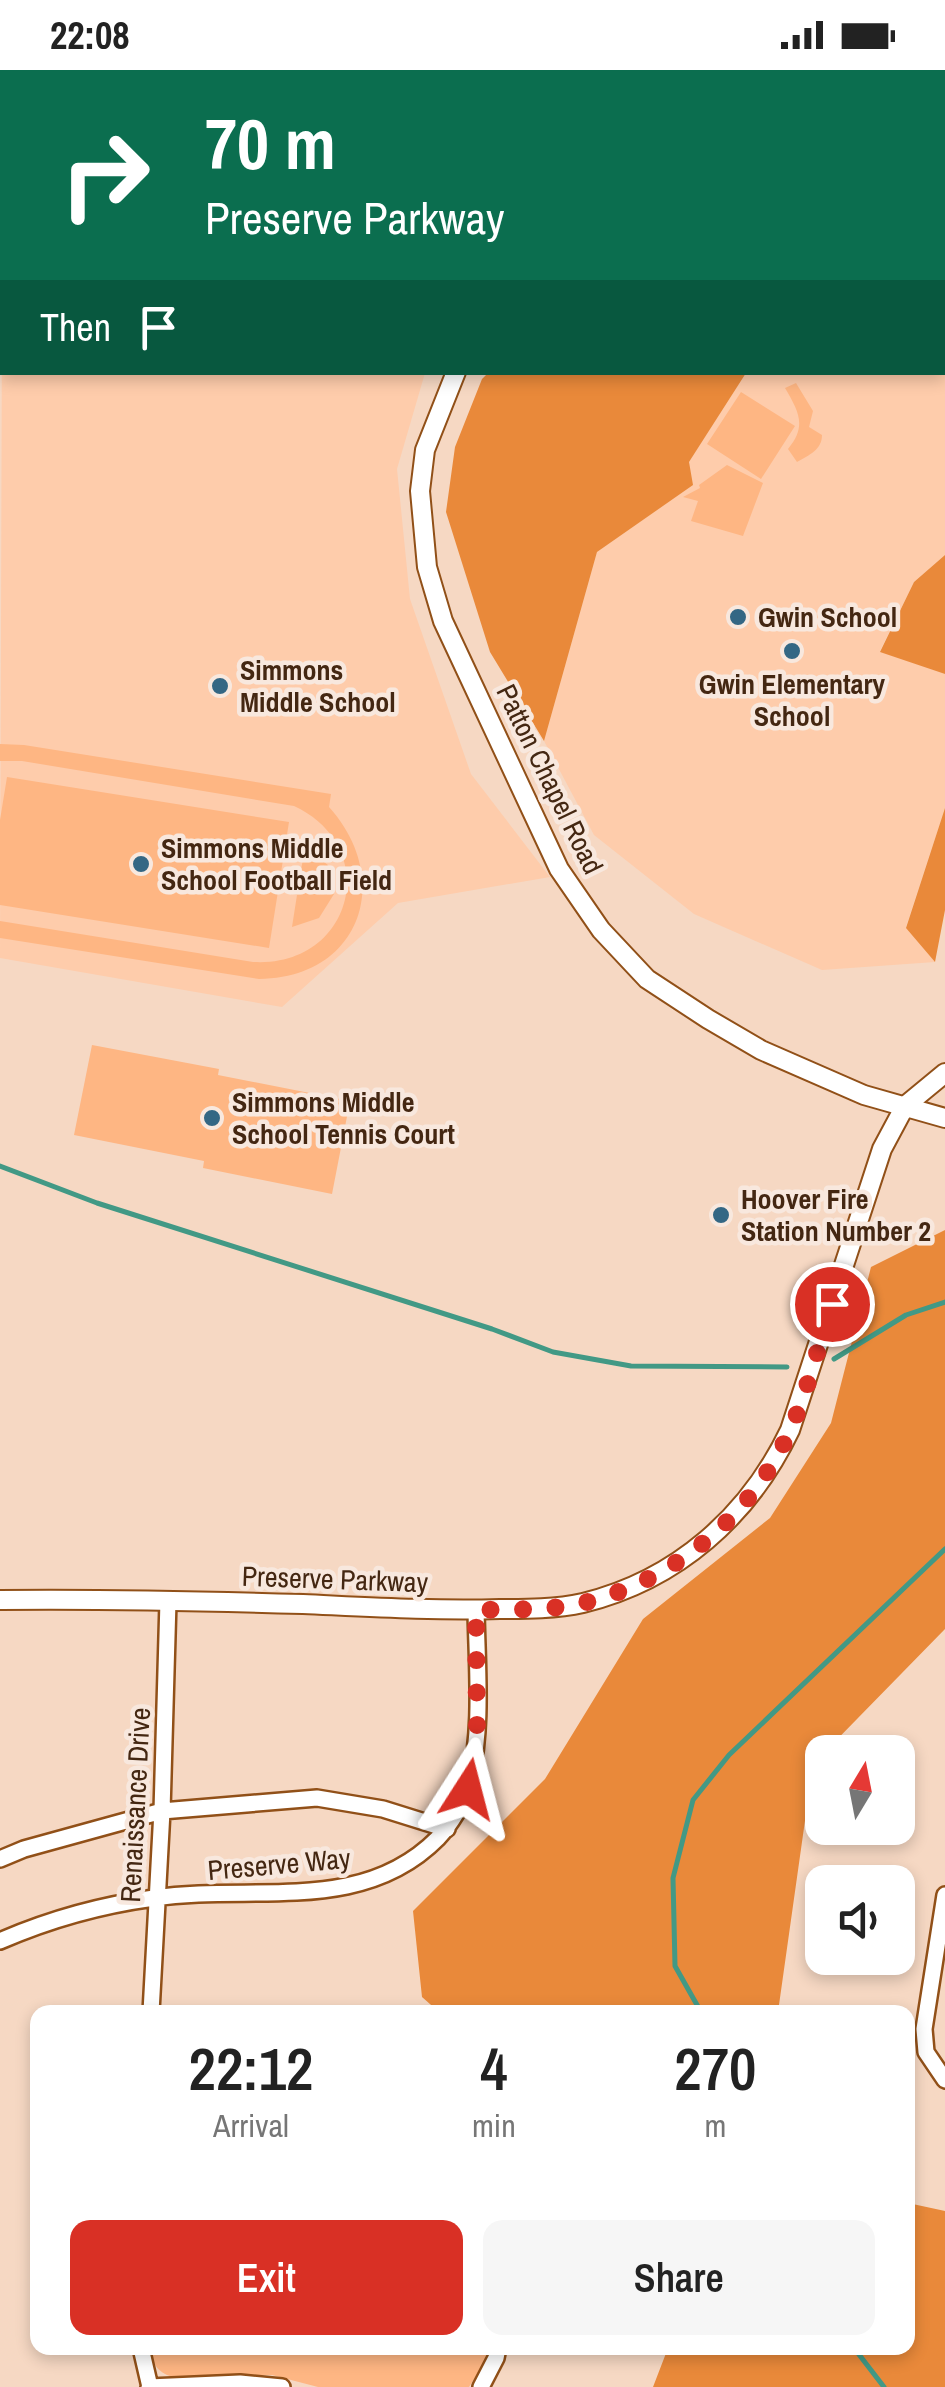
<!DOCTYPE html>
<style>
:root{--surface:#fff;--page:#f6f6f6;--text:#222;--muted:#767676;--accent:#d93025}
body{margin:0;font-family:"Archivo Narrow",sans-serif;background:var(--page);color:var(--text);height:100vh;display:flex;flex-direction:column;font-size:38px;white-space:nowrap}
*{box-sizing:border-box;margin:0}
p{font-size:32px;color:var(--muted)}
.icon{flex:none;width:55px;height:55px;fill:none;stroke:currentColor;stroke-width:2;stroke-linecap:round;stroke-linejoin:round}
.map{position:relative;flex:1;overflow:hidden}
.panel{position:absolute;left:30px;top:1935px;width:885px;height:350px;display:flex;flex-direction:column;background:var(--surface);border-radius:20px;box-shadow:0 5px 15px #0003}
.panel>*{flex:none}
.top-card{position:absolute;left:0px;top:0px;width:945px;height:305px;box-shadow:0 5px 15px #0003;background:#0b6e4f;color:#fff;overflow:hidden}
.needle{width:65px;rotate:10deg}
.controls{position:absolute;left:805px;top:1665px;display:grid;gap:20px}
.controls a{display:grid;place-items:center;width:110px;height:110px;border-radius:20px;background:var(--surface);box-shadow:0 5px 15px #0003;font-size:50px}
.pin{position:absolute;display:grid;place-items:center;width:85px;height:85px;color:#fff;margin:-42px;border:5px solid #fff;border-radius:50%;box-shadow:0 2px 10px #0007}
.me{position:absolute;width:110px;margin:-55px;rotate:9deg;stroke-linejoin:round;filter:drop-shadow(0 0 8px #0008)}
.turn{display:flex;align-items:center;gap:35px;height:210px;padding:0 40px;font-size:45px}
.turn .icon{width:130px;height:130px;stroke-width:2.5}
.turn b{display:block;font-size:70px;line-height:85px}
.then{display:flex;align-items:center;height:95px;padding:0 40px;background:#0003;gap:20px;font-size:38px}
.eta{display:flex;justify-content:space-evenly;align-items:center;height:170px;text-align:center}
.eta b{font-size:60px;font-weight:600;line-height:70px}
.primary-button{display:flex;gap:20px;margin-top:auto;padding:20px 40px}
.primary-button a{flex:1;height:115px;border-radius:20px;background:var(--accent);color:#fff;font-size:40px;font-weight:600;line-height:115px;text-align:center}
.primary-button a+a{background:var(--page);color:var(--text)}
.status{display:flex;justify-content:space-between;align-items:center;height:70px;padding:0 50px;background:var(--surface);direction:ltr}
.status svg{height:28px;fill:currentColor}
.map>svg:first-child{display:block}
.built{fill:#feccab}
.green{fill:#feb683}
.forest{fill:#e9893a}
.lines{fill:none;stroke-linecap:round;stroke-linejoin:round}
.stream{stroke:#429985;stroke-width:5}
.minor-casing{stroke:#915018;stroke-width:20}
.tertiary-casing{stroke:#915018;stroke-width:22}
.minor{stroke:#fff;stroke-width:15}
.tertiary{stroke:#fff;stroke-width:18}
.route{stroke:#d93025;stroke-width:18;stroke-dasharray:0 32.4}
.poi-dot{fill:#346784;stroke:#f8e8de;stroke-width:4}
.labels{text-anchor:middle;dominant-baseline:central;stroke-width:9;stroke-linejoin:round;paint-order:stroke}
.poi-label{font-size:28px;font-weight:bold;fill:#442712;stroke:#f8e8de;text-anchor:start}
.street-label{font-size:28px;fill:#442712;stroke:#f8e8de}
</style>
<div class="status"><b>22:08</b><svg viewBox="0 0 49 12"><path d="M0 12V9h3v3zM5 12V6h3v6zM10 12V3h3v9zM15 12V0h3v12zM26 1h20v11H26zM47 4h2v5h-2z"/></svg></div>
<div class="map">
<svg width="945" height="2317" viewBox="0 0 945 2317">
<rect width="100%" height="100%" fill="#f6d8c3"/>
<path class="built" d="M945,167V485L914,512L880,581L945,604V738L906,857L935,892L822,900L694,844L594,765L544,671L597,482L692,415L688,393L746,303L942,302Z
M2,231V302L425,303L397,399L410,529L471,704L550,807L398,833L282,937L0,888Z"/>
<path class="green" d="M0,0H681L2,2L0,230Z
M796,313L813,341L809,357L822,365C822,380 809,385 797,392L788,379C807,356 799,342 785,318Z
M741,322L795,356L761,409L707,374Z
M727,395L763,413L743,466L691,451L698,431L683,427L700,418L699,415Z
M0,674L24,675L331,724L329,737C394,809 361,908 259,909L0,868V851L253,892C352,898 384,778 294,736L22,691H0Z
M7,707L289,752L269,878L0,835V750Z
M305,778L328,795L334,824L319,848L292,857L297,825L288,823L290,810L299,811Z
M92,975L219,999L218,1005L350,1031L332,1124L203,1098L204,1091L74,1065Z
M150,2278H490L485,2292L469,2317H318L272,2305L172,2307C156,2301 153,2294 150,2278Z"/>
<path class="forest" d="M769,0H945V167L943,169L942,2H767Z
M488,303H746L689,392L693,415L597,482L544,671L490,582L446,442L455,377L482,309Z
M945,485V604L880,582L914,512Z
M945,738V840L935,892L906,858Z
M945,1160V1559L813,1694L778,1942H439L422,1927L413,1841L545,1709L643,1549L770,1448L831,1353L871,1197Z
M908,2133L945,2141V2317H653L668,2278H908Z"/>
<g class="lines">
<path class="stream" d="M0,4L3,0
M0,1096L97,1133L492,1259L553,1282L631,1296L787,1297
M834,1289L906,1245L945,1232
M701,1942L675,1896L673,1808L693,1730L729,1685L945,1479
M854,2278L884,2317"/>
<g class="minor-casing">
<path id="minor" d="M0,1789L24,1779L162,1741L317,1728L383,1739L447,1759
M945,1825L924,1959L926,1982L945,2010
M0,1871C48,1850 102,1835 154,1828C251,1813 361,1846 438,1768C450,1755 464,1733 469,1715C483,1659 477,1598 476,1540
M151,1942L162,1741L168,1531
M141,2278L150,2317
M149,2317L240,2313L282,2317
M481,2317L496,2288L498,2278"/>
</g>
<g class="tertiary-casing">
<path id="tertiary" d="M716,2L718,0
M456,302L425,380L420,421L427,497L443,551L559,799L601,860L647,909L708,949L761,980L864,1025L945,1048
M0,1530C101,1529 202,1531 303,1534C369,1537 434,1541 500,1539C527,1539 556,1539 583,1533C677,1510 749,1446 790,1360L882,1079L905,1036L945,1003"/>
</g>
<use href="#minor" class="minor"/>
<use href="#tertiary" class="tertiary"/>
</g>
<g class="lines">
<path class="route" d="M468,1719L477,1660L476,1540C511,1539 548,1541 583,1533C673,1511 749,1448 788,1365C807,1324 818,1277 832,1234"/>
</g>
<g class="poi-dot">
<circle cx="738" cy="547" r="10"/>
<circle cx="792" cy="581" r="10"/>
<circle cx="220" cy="616" r="10"/>
<circle cx="141" cy="794" r="10"/>
<circle cx="212" cy="1048" r="10"/>
<circle cx="721" cy="1145" r="10"/>
</g>
<g class="labels">
<g class="poi-label">
<text x="758" y="547">Gwin School</text>
<text x="240" y="600">Simmons<tspan x="240" dy="32">Middle School</tspan></text>
<text x="792" y="614" text-anchor="middle">Gwin Elementary<tspan x="792" dy="32">School</tspan></text>
<text x="161" y="778">Simmons Middle<tspan x="161" dy="32">School Football Field</tspan></text>
<text x="232" y="1032">Simmons Middle<tspan x="232" dy="32">School Tennis Court</tspan></text>
<text x="741" y="1129">Hoover Fire<tspan x="741" dy="32">Station Number 2</tspan></text>
</g>
<g class="street-label">
<text transform="translate(550 709) rotate(64)">Patton Chapel Road</text>
<text transform="translate(335 1509) rotate(2)">Preserve Parkway</text>
<text transform="translate(135 1735) rotate(-87)">Renaissance Drive</text>
<text transform="translate(279 1794) rotate(-5)">Preserve Way</text>
</g>
</g>
</svg>
<div class="controls">
<a><svg class="needle" viewBox="-14 -14 28 28"><path d="M0-13l5 13h-10z" fill="#e53935"/><path d="M0 13l5-13h-10z" fill="#767676"/></svg></a>
<a><svg class="icon" aria-label="sound" viewBox="0 0 24 24"><path d="M4 9h4l5-4v14l-5-4H4zM17 9q2 3 0 6"/></svg></a>
</div>
<div class="pin" style="left:832px;top:1234px;background:#d93025"><svg class="icon" aria-label="arrive" viewBox="0 0 24 24"><path d="M6 21V4h12l-3 4 3 4H6"/></svg></div>
<svg class="me" style="left:468px;top:1719px" viewBox="-20 -20 40 40"><path d="M0-17L14 15 0 8-14 15z" fill="#d93025" stroke="#fff" stroke-width="4"/></svg>
<div class="top-card">
<div class="turn"><svg class="icon" aria-label="right" viewBox="0 0 24 24"><path d="M7 20v-9h11M14 6l5 5-5 5"/></svg><div><b>70 m</b>Preserve Parkway</div></div>
<div class="then">Then<svg class="icon" aria-label="arrive" viewBox="0 0 24 24"><path d="M6 21V4h12l-3 4 3 4H6"/></svg></div>
</div>
<section class="panel">
<div class="eta">
<div><b>22:12</b><p>Arrival</p></div>
<div><b>4</b><p>min</p></div>
<div><b>270</b><p>m</p></div>
</div>
<div class="primary-button"><a>Exit</a><a>Share</a></div>
</section>
</div>
